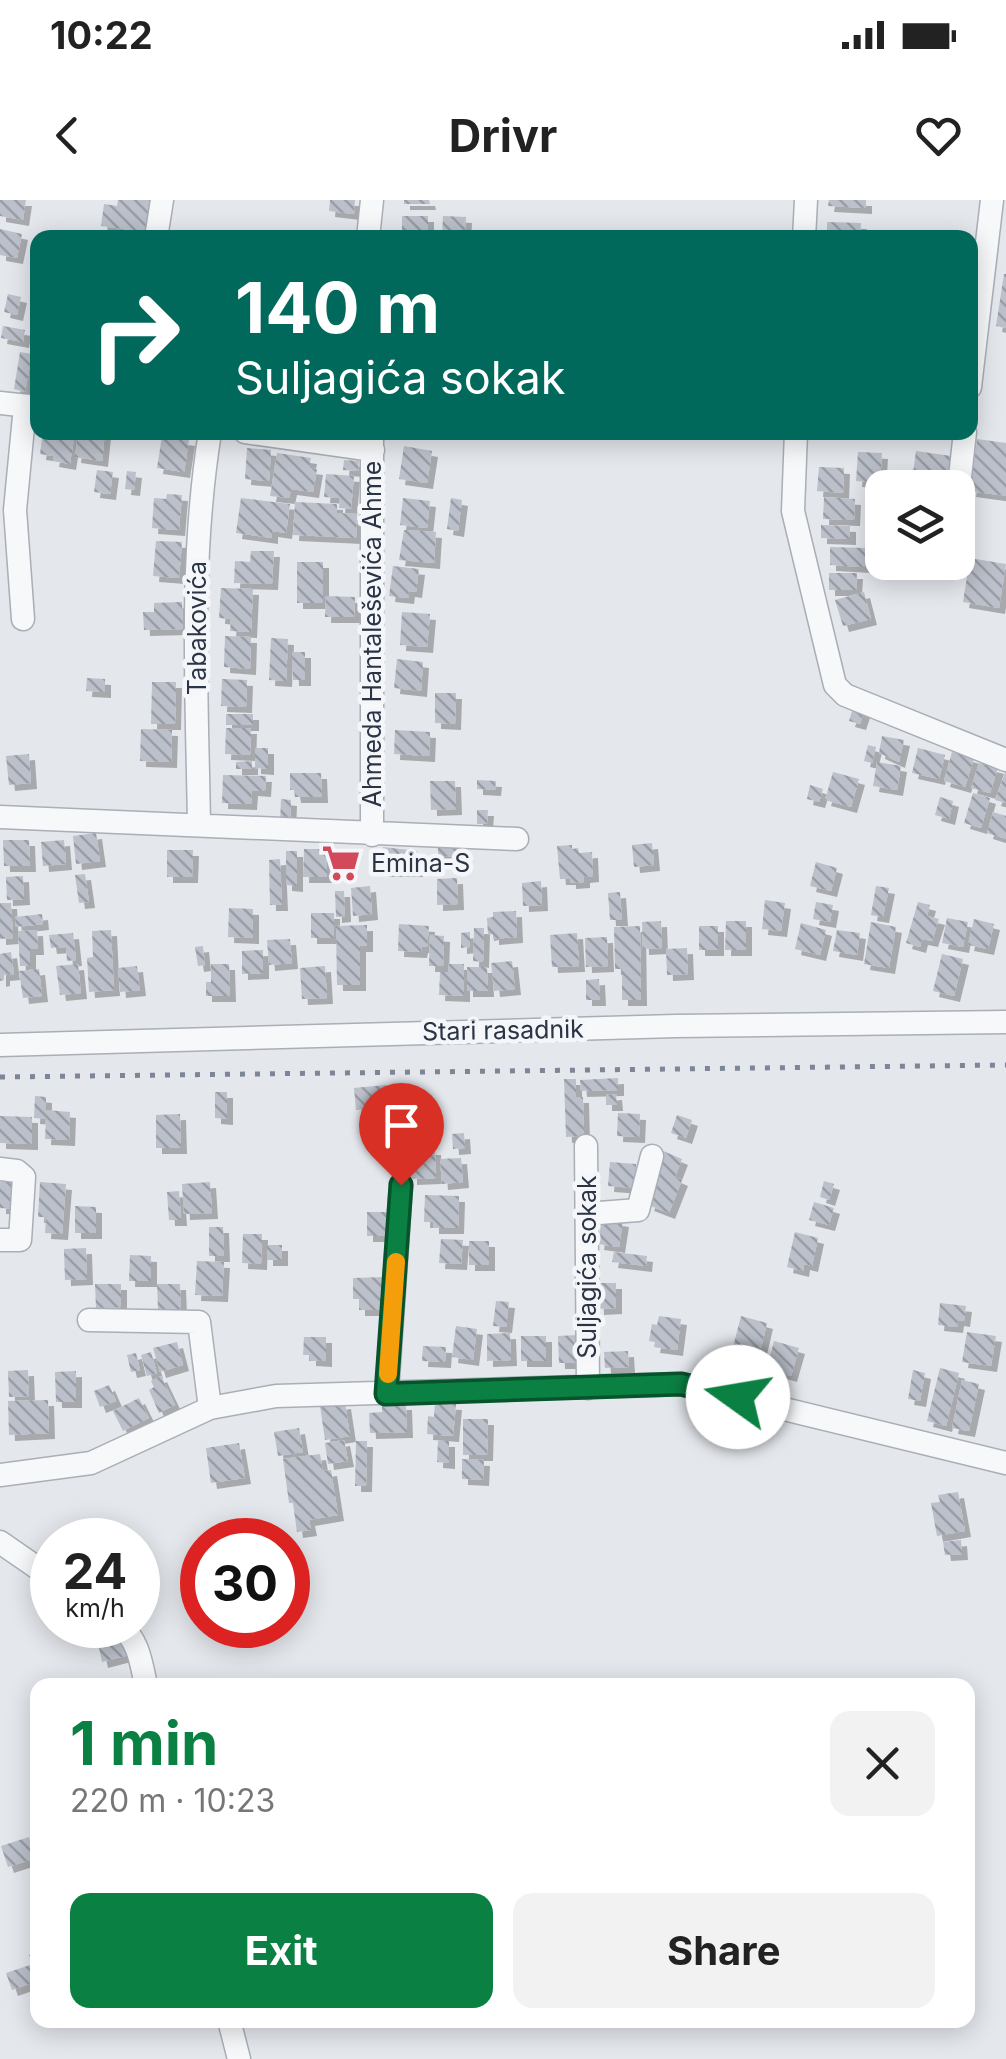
<!DOCTYPE html>
<meta charset="utf-8">
<style>
:root{--surface:#fff;--page:#f2f2f2;--text:#222;--muted:#767676;--accent:#0b8043}
body{margin:0;font-family:Inter,sans-serif;background:var(--page);color:var(--text);height:100vh;display:flex;flex-direction:column;font-size:38px;white-space:nowrap}
*{box-sizing:border-box;margin:0}
p{font-size:32px;color:var(--muted)}
.icon{flex:none;width:55px;height:55px;fill:none;stroke:currentColor;stroke-width:2;stroke-linecap:round;stroke-linejoin:round}
.map{position:relative;flex:1;overflow:hidden}
.drawer{position:absolute;left:30px;top:1478px;width:945px;height:350px;display:flex;flex-direction:column;background:var(--surface);border-radius:20px;box-shadow:0 5px 25px #0003}
.drawer>*{flex:none}
.guide{position:absolute;left:30px;top:30px;width:948px;height:210px;border-radius:20px;box-shadow:0 5px 25px #0003;background:#00695c;color:#fff;overflow:hidden}
.tools{position:absolute;left:865px;top:270px;display:grid;gap:20px}
.tools a{display:grid;place-items:center;width:110px;height:110px;border-radius:20px;background:var(--surface);box-shadow:0 5px 25px #0003;font-size:50px}
.speed{position:absolute;left:30px;top:1318px;display:flex;gap:20px;font-size:50px;font-weight:700;text-align:center}
.speed>*{display:grid;place-content:center;width:130px;height:130px;border-radius:50%;background:var(--surface);box-shadow:0 5px 25px #0003;line-height:1}
.speed small{font-size:25px;font-weight:400}
.speed .limit{border:15px solid #d22;background:#fff;color:#111}
.pin{position:absolute;display:grid;place-items:center;width:85px;height:85px;color:#fff;margin:-102px -42px;border-radius:50% 50% 50% 0;rotate:-45deg;box-shadow:0 0 10px #0007}
.pin .icon{rotate:45deg}
.me{position:absolute;width:110px;margin:-55px;rotate:283deg;stroke-linejoin:round;filter:drop-shadow(0 0 8px #0008)}
.turn{display:flex;align-items:center;gap:35px;height:210px;padding:0 40px;font-size:45px}
.turn .icon{width:130px;height:130px;stroke-width:2.5}
.turn b{display:block;font-size:70px;line-height:85px}
.round{display:grid;place-items:center;flex:none;width:105px;height:105px;border-radius:20px;background:var(--page)}
.overview{display:flex;align-items:center;justify-content:space-between;height:170px;padding:0 40px}
h1{font-size:60px;font-weight:700;line-height:75px;color:var(--accent)}
.action{display:flex;gap:20px;margin-top:auto;padding:20px 40px}
.action a{flex:1;height:115px;border-radius:20px;background:var(--accent);color:#fff;font-size:40px;font-weight:700;line-height:115px;text-align:center}
.action a+a{background:var(--page);color:var(--text)}
.status{display:flex;justify-content:space-between;align-items:center;height:70px;padding:0 50px;background:var(--surface);direction:ltr}
.status svg{height:28px;fill:currentColor}
header{display:flex;justify-content:space-between;align-items:center;height:130px;padding:0 40px;background:var(--surface);font-size:45px;font-weight:700}
.map>svg:first-child{display:block}
.building{fill:url(#building-back-hatch);filter:url(#shadow)}
.lines{fill:none;stroke-linecap:round;stroke-linejoin:round}
.minor-casing{stroke:#a9aeb7;stroke-width:25}
.minor{stroke:#f7f8fa;stroke-width:22}
.rail{stroke:#7d8696;stroke-width:5;stroke-dasharray:5 10;stroke-linecap:butt}
.route-casing{stroke:#07532c;stroke-width:25}
.route{stroke:#0b8043;stroke-width:18}
.slow{stroke:#f59e0b;stroke-width:18}
.labels{text-anchor:middle;dominant-baseline:central;stroke-width:9;stroke-linejoin:round;paint-order:stroke}
.street-label{font-size:25px;fill:#2b3445;stroke:#f4f6f9}
.poi-label{font-size:25px;fill:#2b3445;stroke:#f4f6f9;text-anchor:start}
</style>
<div class="status"><b>10:22</b><svg viewBox="0 0 49 12"><path d="M0 12V9h3v3zM5 12V6h3v6zM10 12V3h3v9zM15 12V0h3v12zM26 1h20v11H26zM47 4h2v5h-2z"/></svg></div>
<header><svg class="icon" aria-label="back" viewBox="0 0 24 24"><path d="M15 5l-7 7 7 7"/></svg>Drivr<svg class="icon" aria-label="heart" viewBox="0 0 24 24"><path d="M12 20l-8-8c-3-5 5-10 8-4 3-6 11-1 8 4z"/></svg></header>
<div class="map">
<svg width="1006" height="1859" viewBox="0 0 1006 1859">
<defs>
<pattern id="building-back-hatch" width="6" height="6" patternUnits="userSpaceOnUse" patternTransform="scale(2.5)"><rect width="6" height="6" fill="#bbc0ca"/><path d="M-1 5l2 2M0 0l6 6M5-1l2 2" fill="none" stroke="#989da6"/></pattern>
<filter id="shadow"><feDropShadow dx="6" dy="6" stdDeviation="0" flood-color="#0004"/></filter>
</defs>
<rect width="100%" height="100%" fill="#e4e7ec"/>
<path class="building" d="M0,0H26L23,20L0,16Z
M118,0H150L146,32L101,26L104,4L117,6Z
M330,0H355L354,14L329,11Z
M404,0H429L430,4H404Z
M829,0H866V8L828,6Z
M402,16H428V38H402Z
M443,16L466,17L465,38H442Z
M827,22L861,23L860,38H827Z
M0,29L22,34L17,58L0,55Z
M902,30L935,35V38H901Z
M1004,74H1006V128L996,126Z
M8,94L21,97L17,115L4,112Z
M3,126L25,130L23,142L1,138Z
M20,152L32,154L25,192L14,189Z
M43,232H75L70,264L53,261L54,256L40,254Z
M78,232H105L102,261L75,257Z
M162,236L189,240L184,272L157,268Z
M977,239L1006,243V296L970,291Z
M404,246L432,251L427,283L399,279Z
M247,248L271,250L269,281L245,279Z
M916,251L951,256L947,288H911Z
M858,252L882,253L880,283L856,281Z
M277,253L311,258L309,268L317,269L313,292L291,289L289,298L270,296Z
M344,260L359,261L358,271L343,270Z
M819,267L844,268L843,293L817,291Z
M97,270L113,272L110,294L94,292Z
M127,271L136,272L134,290L125,289Z
M326,274L354,276L351,309L339,308L340,298L324,297Z
M167,294L182,295L179,330L152,328L154,298L166,299Z
M824,297L855,299L854,320L823,319Z
M241,298L290,304L286,333L272,331V338L236,333Z
M403,298L430,301L427,328L400,325Z
M451,298L462,300L458,331L447,329Z
M295,302L337,304V313L357,314L356,338L293,335Z
M821,325L850,326V339L821,338Z
M404,330L436,332L434,363L399,360Z
M156,341L182,342L179,378L153,376Z
M830,347L866,348L865,367L830,365Z
M251,351H274L272,384L234,383L235,361L250,362Z
M970,358L1006,364L999,408L963,402Z
M297,362H323V403H297Z
M393,366L419,369L416,392L409,391L408,398L389,396Z
M829,373H857L856,390H829Z
M221,388L253,389L251,432L230,431L231,419L219,418Z
M864,392L871,419L843,426L835,400Z
M326,396L355,397L354,417H325Z
M182,402L183,429L144,430L143,412H154V403Z
M402,412L430,414L427,447L400,445Z
M225,436L251,437L250,469L224,467Z
M271,438L288,439L286,481L269,480Z
M292,452H305V480H293Z
M397,459L423,462L421,491L394,488Z
M87,478L105,479V492L86,491Z
M222,479L247,480L246,507L221,506Z
M152,482H176L175,524H151Z
M435,493H456L455,524L435,523Z
M853,508L864,512L860,524L849,521Z
M226,514H253V525H226Z
M226,528H251L250,555L225,554Z
M141,529L172,530L171,562L140,561Z
M395,530L430,532L429,556L394,554Z
M882,536L904,540L899,562L879,553Z
M868,545L876,547L872,563L864,561Z
M255,548H268V569L255,568Z
M918,548L945,555L939,579L912,573Z
M952,552L974,558L965,587L944,581Z
M29,554L31,583L9,585L6,556Z
M252,561V569H236V562Z
M877,562L901,566L897,590L873,586Z
M979,563L998,568L990,593L971,588Z
M1006,570V603L995,600Z
M833,572L859,579L851,607L825,600Z
M290,573H321L322,597H295L294,590H290Z
M223,575L266,576L265,591L252,590L251,604L222,603Z
M477,580L496,581L495,590L477,589Z
M430,581H455L456,609L431,610Z
M810,585L823,589L819,602L807,599Z
M973,593L990,598L981,628L964,623Z
M940,597L953,601L949,619L935,615Z
M281,599L291,600L290,623H280Z
M477,610H488L487,624H477Z
M993,612L1006,616V639L987,633Z
M96,633L100,661L76,664L73,636Z
M3,640H29L30,666H4Z
M64,640L66,664L43,666L41,642Z
M652,643L654,665L634,667L632,645Z
M572,645V649L578,648L579,653L592,652L593,676L584,677V682L570,683V679H560L557,646Z
M457,646V656L438,657V647Z
M383,647L417,651V671H383Z
M304,649H327V677H303Z
M167,650H193L192,677H167Z
M286,651H297V686L286,685Z
M347,656L348,669L333,670L332,657Z
M280,659L282,705H270L269,660Z
M816,662L837,668L831,691L810,686Z
M85,674L89,702L79,703L75,675Z
M23,676L24,699L7,700L6,677Z
M457,678L458,704L437,705V679Z
M541,681L542,705L523,706L522,683Z
M370,686L372,714L353,716L351,688Z
M876,686L889,688L883,717L871,715Z
M335,691H344L345,716L336,717Z
M620,692L622,720H610L608,693Z
M765,700L785,703L781,731L762,729Z
M816,702L833,705L830,722L813,719Z
M918,702L930,705L927,716L939,719L932,741L922,739L920,747L906,743Z
M0,703H11L13,738L0,739Z
M229,708L253,709V738L228,737Z
M516,711L517,737L493,739V734L488,735L487,718L493,717V712Z
M311,713H334V738H311Z
M42,714L43,724L16,727L15,717Z
M947,718L968,722L963,747L942,743Z
M974,719L994,724L988,749L968,745Z
M661,721L662,748L643,749L642,722Z
M726,721H746V750H725Z
M871,722L896,727L889,768L864,764Z
M801,723L826,730L820,755L795,749Z
M399,724L429,726L427,747H422L421,752L398,751Z
M367,725V746H360V785H337L336,726Z
M640,726L641,800H622V769H615L614,727Z
M699,726H718V750H699Z
M474,728H484L483,762L473,761Z
M37,730L38,749H30V766H20L18,731Z
M111,730L114,790L89,792L87,758L93,757L92,731Z
M837,730L860,733L857,755L833,751Z
M470,732V747L461,748V733Z
M73,733L76,760L67,761L66,747L51,748L49,735Z
M577,733L579,766L552,767L550,735Z
M430,735L444,736L443,766H429Z
M607,737L608,766L586,767L585,738Z
M290,739L292,763L269,765L267,740Z
M203,746L205,765L198,766L195,747Z
M687,748L688,774L667,775L666,749Z
M263,750V773L242,774V751Z
M11,752L14,774L4,775V780L0,781V754Z
M942,754L963,759L954,796L933,791Z
M512,761L515,789L494,791L491,763Z
M78,764L81,793L60,795L56,766Z
M211,764H229L230,796H206V782H211Z
M449,764H464V796L439,795L440,772H448Z
M137,766L140,790L120,792L118,768Z
M325,766L327,798L302,799L300,768Z
M467,767H487L488,791H467Z
M39,769L42,796L23,798L19,771Z
M599,779L600,800H586V780Z
M618,878V890L581,891L580,880Z
M564,879H576V897H583L584,936L566,937Z
M386,885L388,907L356,910L354,888Z
M215,892H227V919L215,918Z
M616,894L617,905H606V895Z
M35,896L46,897V910L70,912L69,940L45,939L46,919L34,918Z
M618,913L640,914L639,937L617,936Z
M180,914L181,948H156V915Z
M677,915L692,920L686,938L671,933Z
M0,916L32,917V944L0,943Z
M464,933L465,948L453,949L452,934Z
M411,949H435L436,978L411,979Z
M663,951L682,959L675,977L682,980L669,1013L648,1005L656,987L650,984Z
M461,958L463,982L442,984L440,959Z
M610,962L636,964L635,988L608,986Z
M824,981L834,984L829,1000L820,997Z
M0,982H15L14,1009L0,1008Z
M40,982L66,984L62,1034L45,1033L46,1017H38Z
M210,982L212,1013L184,1014L182,984Z
M179,991L181,1020H169L167,992Z
M425,995L459,996L458,1028H433V1022H424Z
M814,1002L834,1008L829,1025L809,1020Z
M75,1006L96,1007V1033H75Z
M367,1012H388V1036H367Z
M602,1018L623,1021L619,1047L598,1044Z
M209,1027H223L224,1056H209Z
M795,1032L818,1038L812,1066L804,1064L803,1071L787,1067Z
M243,1034H262L261,1064L242,1063Z
M441,1039L463,1040L461,1064L439,1063Z
M469,1041H489V1065H469Z
M267,1045H282V1060H267Z
M86,1048L87,1079L65,1080L64,1049Z
M614,1052L647,1056L646,1066L612,1062Z
M130,1055L151,1056V1081H129Z
M197,1061L224,1062L222,1096L195,1095Z
M384,1077V1110H359V1099H353V1078Z
M597,1083H616V1108L598,1109Z
M95,1084H121V1107L96,1108Z
M157,1084H180L181,1109L158,1110Z
M496,1101L509,1102L506,1127L493,1126Z
M940,1103L966,1106L964,1121L958,1120L957,1127L938,1125Z
M659,1116L681,1119L677,1150L654,1147L655,1142L649,1141L652,1124L657,1125Z
M741,1116L767,1123L759,1157L732,1151Z
M456,1126L477,1129L473,1160L452,1157Z
M967,1132L996,1136L991,1166L962,1162Z
M510,1133L511,1160L487,1161V1134Z
M578,1135L579,1163H559L558,1136Z
M521,1136H546V1161H521Z
M304,1137H326V1161L310,1160V1155H303Z
M774,1141L799,1148L791,1176L767,1169Z
M177,1142L183,1165L160,1172L153,1148Z
M423,1146L446,1147L445,1162L422,1161Z
M628,1151L629,1167L605,1168L604,1152Z
M151,1152L157,1173L147,1176L141,1155Z
M136,1153L140,1170L131,1172L127,1155Z
M940,1168L959,1173L946,1226L927,1221Z
M28,1170L29,1196L9,1197L8,1171Z
M913,1170L925,1173L920,1201L908,1199Z
M76,1171V1202H56L55,1172Z
M161,1176L175,1205L159,1213L149,1190L154,1187L151,1181Z
M962,1180L979,1184L969,1231L952,1228Z
M109,1185L116,1201L100,1207L94,1191Z
M139,1198L149,1218L123,1231L113,1211Z
M48,1200L49,1233L9,1235L8,1201Z
M345,1203L350,1236L325,1240L320,1206Z
M435,1203L456,1204L453,1236L427,1234L428,1216L434,1217Z
M382,1204H406L407,1232L370,1233L369,1213L382,1212Z
M463,1219H488L487,1255H463Z
M299,1228L303,1252L278,1256L274,1232Z
M344,1240L348,1261L328,1264L325,1243Z
M356,1241H367L366,1286H355Z
M438,1241H449V1263L437,1262Z
M239,1243L245,1278L211,1283L206,1248Z
M320,1254L323,1271L331,1270L338,1315L309,1320L311,1330L297,1332L293,1303H289L283,1259Z
M462,1259L484,1260L483,1280L462,1279Z
M958,1292L965,1331L937,1336L931,1303L940,1302L938,1295Z
M961,1340L962,1354L945,1355L943,1342Z
M69,1425H86L89,1435L73,1439Z
M125,1441L129,1455L102,1462L99,1448Z
M29,1637L36,1658L8,1667L1,1646Z
M38,1752V1781L12,1790L6,1773L33,1764L29,1755Z"/>
<g class="lines">
<g class="minor-casing">
<path id="minor" d="M156,38L162,0
M368,38L372,0
M804,38L806,0
M970,187L992,0
M0,203L38,207
M245,232L373,250
M796,232L793,311L835,485L845,495L1006,560
M958,295L965,232
M23,419L15,310L25,206
M0,617L517,639
M199,625C197,493 189,363 210,232
M372,635V232
M0,845L676,826L1006,822
M586,946L588,1188
M0,969L17,971L24,977L20,1040H0
M586,1014L638,1010L652,956
M89,1120L199,1122L210,1208
M387,1193L401,985
M0,1275L91,1263L210,1208L276,1196L681,1184L1006,1263
M0,1342L52,1378
M120,1425C139,1441 141,1463 146,1485
M229,1820L239,1859"/>
</g>
<use href="#minor" class="minor"/>
<path class="rail" d="M0,877L1006,865"/>
</g>
<g class="lines">
<g class="route-casing">
<path id="route" d="M401,985L386,1194L681,1184L738,1197"/>
</g>
<use href="#route" class="route"/>
<path class="slow" d="M388,1174L396,1062"/>
</g>
<defs>
<g id="supermarket-bare" transform="scale(3)"><path d="M-6-5.5h2.5l.6 2H6L4.5 2H-2.5L-4.4-4H-6ZM-1.5 3.2a1.3 1.3 0 1 0 .1 0ZM3 3.2a1.3 1.3 0 1 0 .1 0Z" fill="#d1495b" stroke="#f4f6f9" stroke-width="2.5" paint-order="stroke"/></g>
</defs>
<g fill-rule="evenodd">
<use href="#supermarket-bare" x="341" y="663"/>
</g>
<g class="labels">
<g class="street-label">
<text transform="translate(197 428) rotate(-90)">Tabakovića</text>
<text transform="translate(372 434) rotate(-90)">Ahmeda Hantaleševića Ahme</text>
<text transform="translate(503 830) rotate(-1)">Stari rasadnik</text>
<text transform="translate(587 1067) rotate(-90)">Suljagića sokak</text>
</g>
<g class="poi-label">
<text x="371" y="663">Emina-S</text>
</g>
</g>
</svg>
<div class="tools">
<a><svg class="icon" aria-label="layers" viewBox="0 0 24 24"><path d="M12 4l9 5-9 5-9-5zM3 14l9 5 9-5"/></svg></a>
</div>
<div class="speed"><div>24<small>km/h</small></div><div class="limit">30</div></div>
<div class="pin" style="left:401px;top:985px;background:#d93025"><svg class="icon" aria-label="arrive" viewBox="0 0 24 24"><path d="M6 21V4h12l-3 4 3 4H6"/></svg></div>
<svg class="me" style="left:738px;top:1197px" viewBox="-20 -20 40 40"><circle r="19" fill="#fff"/><path d="M0-13L10 11 0 6-10 11z" fill="#0b8043"/></svg>
<div class="guide">
<div class="turn"><svg class="icon" aria-label="right" viewBox="0 0 24 24"><path d="M7 20v-9h11M14 6l5 5-5 5"/></svg><div><b>140 m</b>Suljagića sokak</div></div>
</div>
<section class="drawer">
<div class="overview"><div><h1>1 min</h1><p>220 m · 10:23</p></div><a class="round"><svg class="icon" aria-label="close" viewBox="0 0 24 24"><path d="M6 6l12 12M18 6L6 18"/></svg></a></div>
<div class="action"><a>Exit</a><a>Share</a></div>
</section>
</div>
